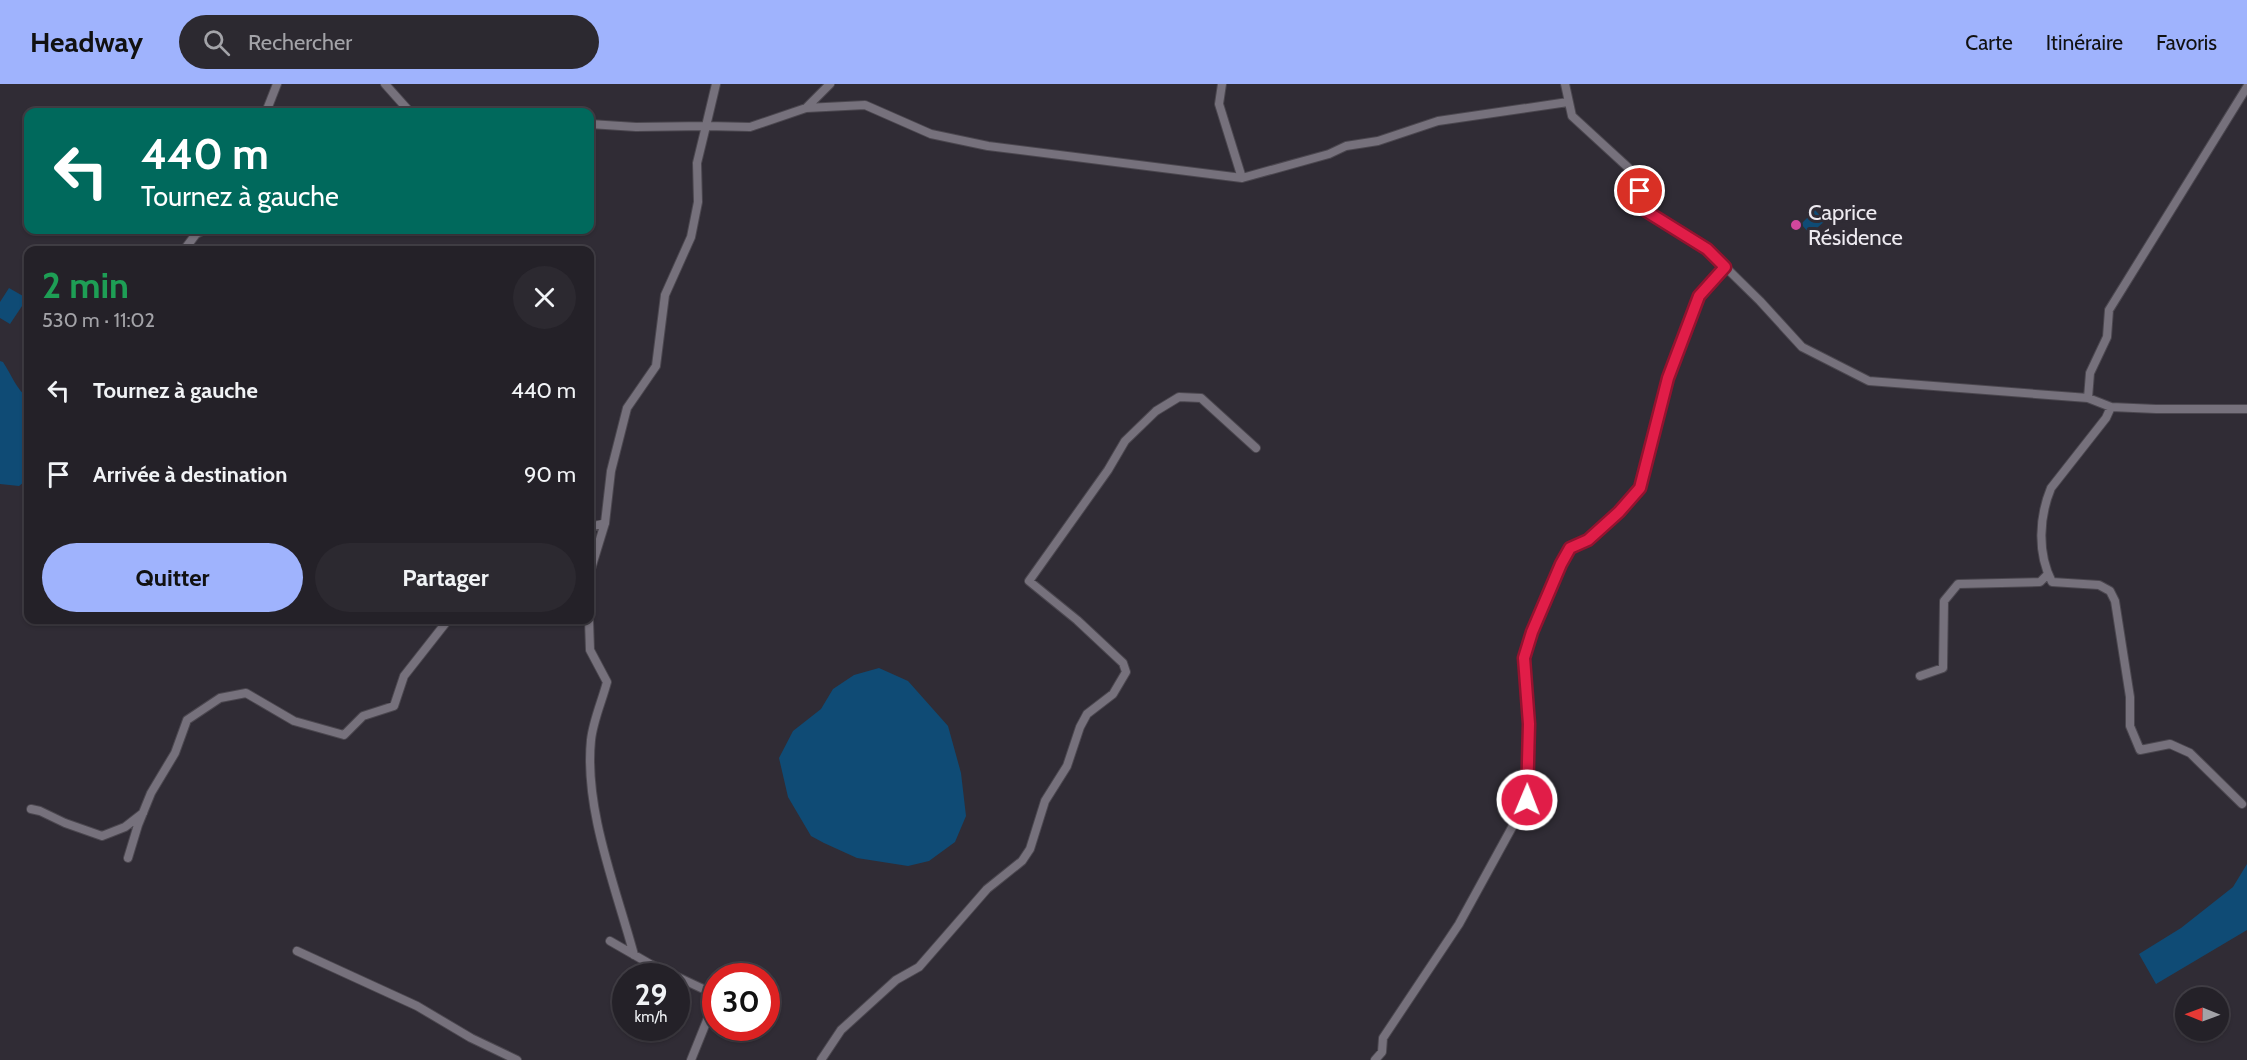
<!DOCTYPE html>
<html lang="fr">
<meta charset="utf-8">
<style>
:root{--surface:#242128;--page:#2c2930;--text:#f1f3f6;--muted:#a3a3a8;--line:#413e45;--accent:#9fb3fd}
body{margin:0;font-family:Cabin,sans-serif;background:var(--page);color:var(--text);height:100vh;display:flex;flex-direction:column;font-size:22px;white-space:nowrap}
*{box-sizing:border-box;margin:0}
p{font-size:20px;color:var(--muted)}
.icon{flex:none;width:33px;height:33px;fill:none;stroke:currentColor;stroke-width:2;stroke-linecap:round;stroke-linejoin:round}
.map{position:relative;flex:1;overflow:hidden}
.drawer{position:absolute;left:24px;top:162px;width:570px;height:378px;display:flex;flex-direction:column;background:var(--surface);border-radius:12px;box-shadow:0 2px 4px #0004,0 0 0 2px var(--line)}
.drawer>*{flex:none}
.hud{position:absolute;left:24px;top:24px;width:570px;height:126px;border-radius:12px;box-shadow:0 2px 4px #0004,0 0 0 2px var(--line);background:#00695c;color:#fff;overflow:hidden}
.needle{width:39px;rotate:271deg}
.controls{position:absolute;left:2175px;top:903px;display:grid;gap:12px}
.controls a{display:grid;place-items:center;width:54px;height:54px;border-radius:50%;background:var(--surface);box-shadow:0 2px 4px #0004,0 0 0 2px var(--line);font-size:30px}
.speed{position:absolute;left:612px;top:879px;display:flex;gap:12px;font-size:30px;font-weight:700;text-align:center}
.speed>*{display:grid;place-content:center;width:78px;height:78px;border-radius:50%;background:var(--surface);box-shadow:0 2px 4px #0004,0 0 0 2px var(--line);line-height:1}
.speed small{font-size:15px;font-weight:400}
.speed .limit{border:9px solid #d22;background:#fff;color:#111}
.pin{position:absolute;display:grid;place-items:center;width:51px;height:51px;color:#fff;margin:-26px;border:3px solid #fff;border-radius:50%;box-shadow:0 2px 6px #0007}
.me{position:absolute;width:66px;margin:-33px;rotate:1deg;stroke-linejoin:round;filter:drop-shadow(0 0 4px #0008)}
.turn{display:flex;align-items:center;gap:21px;height:126px;padding:0 18px;font-size:27px}
.turn .icon{width:78px;height:78px;stroke-width:2.5}
.turn b{display:block;font-size:42px;line-height:51px}
.round{display:grid;place-items:center;flex:none;width:63px;height:63px;border-radius:32px;background:var(--page)}
.headline{display:flex;align-items:center;justify-content:space-between;height:102px;padding:0 18px}
h1{font-size:36px;font-weight:700;line-height:45px;color:#1e9e55}
.action{display:flex;gap:12px;margin-top:auto;padding:12px 18px}
.action a{flex:1;height:69px;border-radius:36px;background:var(--accent);color:#111;font-size:24px;font-weight:700;line-height:69px;text-align:center}
.action a+a{background:var(--page);color:var(--text)}
ul{padding:0;list-style:none}
li{display:flex;align-items:center;gap:18px;height:84px;padding:0 18px}
li div{flex:1}
li b{display:block;font-size:22px}
li em{font-style:normal}
header{display:flex;align-items:center;gap:36px;box-sizing:border-box;height:84px;padding:0 30px;background:var(--accent);color:#111}
header strong{font-size:28px}
nav{display:flex;gap:33px;margin-inline-start:auto;font-size:21px}
.search{width:420px;height:54px;background:var(--page);display:flex;align-items:center;gap:15px;box-sizing:border-box;padding:0 21px;border-radius:33px;color:var(--muted);font-size:22px}
.map>svg:first-child{display:block}
.water{fill:#0f4b75}
.lines{fill:none;stroke-linecap:round;stroke-linejoin:round}
.minor-casing{stroke:#4b474f;stroke-width:10}
.minor{stroke:#76717c;stroke-width:8}
.route-casing{stroke:#92132f;stroke-width:15}
.route{stroke:#e11d48;stroke-width:10}
.hotel-dot{fill:#d1479c;stroke:#302c35;stroke-width:2}
.labels{text-anchor:middle;dominant-baseline:central;stroke-width:6;stroke-linejoin:round;paint-order:stroke}
.poi-label{font-size:22px;fill:#edeaf0;stroke:#302c35;text-anchor:start}
</style>
<header>
<strong>Headway</strong>
<div class="search"><svg class="icon" aria-label="search" viewBox="0 0 24 24"><circle cx="10" cy="10" r="6"/><path d="M15 15l6 6"/></svg>Rechercher</div>
<nav><a>Carte</a><a>Itinéraire</a><a>Favoris</a></nav>
</header>
<div class="map">
<svg width="2247" height="976" viewBox="0 0 2247 976">
<rect width="100%" height="100%" fill="#302c35"/>
<path class="water" d="M1815,126L1825,137L1810,150L1801,140Z
M9,204L23,212L22,222L10,240L0,234V218Z
M0,277L3,278C11,290 17,306 27,313H28V395L19,402L0,400Z
M879,584L908,597L948,642L961,689L966,732L955,758L929,777L908,782L857,774L824,759L811,752L788,713L779,674L793,647L821,625L833,605L854,591Z
M2247,780V846L2156,900L2139,870L2181,844L2233,803Z"/>
<g class="lines">
<g class="minor-casing">
<path id="minor" d="M385,0L410,28
M1565,0L1572,32L1633,88L1646,127L1707,165L1760,217L1802,263L1869,297L2088,314L2090,289L2107,253L2109,226L2247,3
M806,24L830,0
M266,28L277,0
M590,40L636,43L706,42L716,0
M1242,94L1329,70L1346,62L1378,57L1438,37L1568,18
M184,166L196,150L204,146
M2088,314L2111,323L2156,325H2247
M2111,323L2106,334L2051,404C2039,433 2037,469 2052,498L2099,501L2110,507L2115,517L2130,613V642L2140,666L2170,660L2190,669L2242,720
M590,443L605,439
M590,488L605,439L611,387L627,324L656,282L665,211L691,153L698,118L697,79L706,42L750,43L806,24L865,21L931,50L988,62L1242,94L1219,20L1222,0
M589,536L590,566L607,598C602,617 593,637 591,656C584,725 616,804 634,871
M1920,592L1943,584L1944,517L1958,500L2040,498L2048,490
M31,725L40,727L65,739L102,752L125,743L143,729
M128,774L138,741L151,709L175,669L187,636L220,614L246,609L294,637L344,651L363,632L394,622L404,592L448,536
M610,857L650,880L716,911
M297,867L417,922L471,954L517,976
M691,976L716,914
M821,976L841,946L896,896L919,883L987,805L1022,777L1030,765L1045,717L1067,682L1080,643L1087,630L1113,610L1126,588L1123,579L1077,536L1029,497L1108,386L1125,357L1156,327L1179,313L1201,314L1256,364
M1375,976L1382,968L1383,954L1459,840L1527,716L1529,640L1524,574L1532,548L1561,480L1570,464L1588,456L1619,428L1640,404L1668,294L1699,212L1725,183"/>
</g>
<use href="#minor" class="minor"/>
</g>
<g class="lines">
<g class="route-casing">
<path id="route" d="M1527,716L1529,640L1524,574L1532,548L1561,480L1570,464L1588,456L1619,428L1640,404L1668,294L1699,212L1725,183L1707,165L1646,127L1640,107"/>
</g>
<use href="#route" class="route"/>
</g>
<circle class="hotel-dot" cx="1796" cy="141" r="6"/>
<g class="labels">
<g class="poi-label">
<text x="1808" y="128">Caprice<tspan x="1808" dy="25">Résidence</tspan></text>
</g>
</g>
</svg>
<div class="controls">
<a><svg class="needle" viewBox="-14 -14 28 28"><path d="M0-13l5 13h-10z" fill="#e53935"/><path d="M0 13l5-13h-10z" fill="#a3a3a8"/></svg></a>
</div>
<div class="speed"><div>29<small>km/h</small></div><div class="limit">30</div></div>
<div class="pin" style="left:1640px;top:107px;background:#d93025"><svg class="icon" aria-label="arrive" viewBox="0 0 24 24"><path d="M6 21V4h12l-3 4 3 4H6"/></svg></div>
<svg class="me" style="left:1527px;top:716px" viewBox="-20 -20 40 40"><circle r="17" fill="#e11d48" stroke="#fff" stroke-width="3"/><path d="M0-11L8 9 0 5-8 9z" fill="#fff"/></svg>
<div class="hud">
<div class="turn"><svg class="icon" aria-label="left" viewBox="0 0 24 24"><path d="M17 20v-9H6M10 6l-5 5 5 5"/></svg><div><b>440 m</b>Tournez à gauche</div></div>
</div>
<section class="drawer">
<div class="headline"><div><h1>2 min</h1><p>530 m · 11:02</p></div><a class="round"><svg class="icon" aria-label="close" viewBox="0 0 24 24"><path d="M6 6l12 12M18 6L6 18"/></svg></a></div>
<ul>
<li><svg class="icon" aria-label="left" viewBox="0 0 24 24"><path d="M17 20v-9H6M10 6l-5 5 5 5"/></svg><div><b>Tournez à gauche</b></div><em>440 m</em></li>
<li><svg class="icon" aria-label="arrive" viewBox="0 0 24 24"><path d="M6 21V4h12l-3 4 3 4H6"/></svg><div><b>Arrivée à destination</b></div><em>90 m</em></li>
</ul>
<div class="action"><a>Quitter</a><a>Partager</a></div>
</section>
</div>
